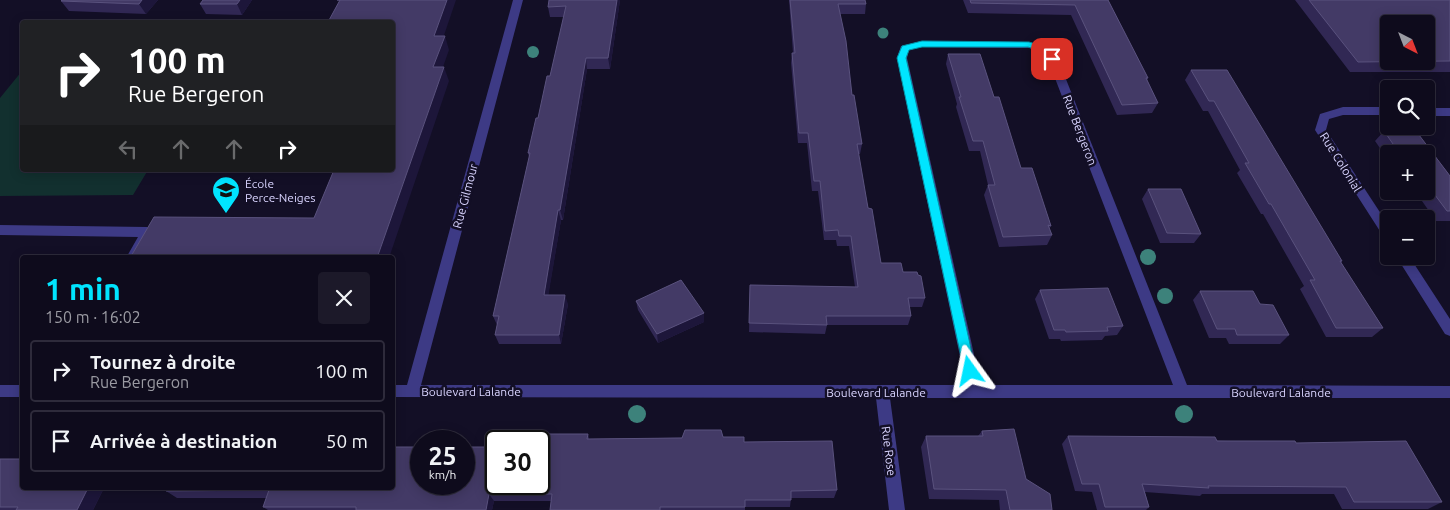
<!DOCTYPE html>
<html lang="fr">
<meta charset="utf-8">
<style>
:root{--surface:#0e0b1c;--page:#1c1929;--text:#f1f3f6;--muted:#9b9ba3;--line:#2e2b3b;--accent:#00e5ff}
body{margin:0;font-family:Ubuntu,sans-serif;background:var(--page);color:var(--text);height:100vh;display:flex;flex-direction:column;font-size:19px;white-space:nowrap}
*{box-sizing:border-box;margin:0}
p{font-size:16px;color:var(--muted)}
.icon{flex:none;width:28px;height:28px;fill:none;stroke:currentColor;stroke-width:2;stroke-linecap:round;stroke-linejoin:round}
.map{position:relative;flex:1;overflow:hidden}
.sheet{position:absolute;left:20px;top:255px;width:375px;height:235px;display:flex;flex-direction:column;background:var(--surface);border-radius:5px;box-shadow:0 2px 12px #0003,0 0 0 1px var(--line)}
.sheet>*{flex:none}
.guide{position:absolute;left:20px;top:20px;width:375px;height:152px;border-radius:5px;box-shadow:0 2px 12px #0003,0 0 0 1px var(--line);background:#202124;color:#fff;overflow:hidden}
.needle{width:32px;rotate:138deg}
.buttons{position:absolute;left:1380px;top:15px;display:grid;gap:10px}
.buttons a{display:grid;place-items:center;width:55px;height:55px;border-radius:5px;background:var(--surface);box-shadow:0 2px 12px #0003,0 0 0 1px var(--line);font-size:25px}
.speed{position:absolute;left:410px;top:430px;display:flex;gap:10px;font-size:25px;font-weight:700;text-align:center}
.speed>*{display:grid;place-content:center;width:65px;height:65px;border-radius:50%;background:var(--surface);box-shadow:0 2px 12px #0003,0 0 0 1px var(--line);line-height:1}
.speed small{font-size:12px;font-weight:400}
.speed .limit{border:2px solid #111;border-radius:8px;background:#fff;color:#111}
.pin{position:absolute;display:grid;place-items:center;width:42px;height:42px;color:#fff;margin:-21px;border-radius:10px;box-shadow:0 2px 8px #0006}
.me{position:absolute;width:55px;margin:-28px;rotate:348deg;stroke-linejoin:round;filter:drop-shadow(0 0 4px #0008)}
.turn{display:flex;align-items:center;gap:18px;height:105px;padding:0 25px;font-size:22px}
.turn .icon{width:65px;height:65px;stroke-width:2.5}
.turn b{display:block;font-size:35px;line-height:42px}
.lanes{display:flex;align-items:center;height:48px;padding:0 25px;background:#0003;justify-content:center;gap:25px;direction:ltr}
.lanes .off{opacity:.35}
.round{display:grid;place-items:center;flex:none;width:52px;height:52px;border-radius:5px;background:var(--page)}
.overview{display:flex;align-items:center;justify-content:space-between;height:85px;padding:0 25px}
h1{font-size:30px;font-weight:700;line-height:38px;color:var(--accent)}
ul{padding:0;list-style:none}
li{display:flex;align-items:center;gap:15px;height:62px;margin:0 10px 8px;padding:0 15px;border:2px solid var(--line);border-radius:5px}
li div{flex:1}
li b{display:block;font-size:19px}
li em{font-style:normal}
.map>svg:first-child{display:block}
.green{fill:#12302f}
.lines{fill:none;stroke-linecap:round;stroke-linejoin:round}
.minor{fill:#3d3a85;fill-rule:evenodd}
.tree{fill:#3d827b}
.wall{fill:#312854}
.shaded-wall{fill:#1d163a}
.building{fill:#433a66;stroke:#5a527e;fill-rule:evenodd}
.route{fill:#00e5ff;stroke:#0095a6}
.labels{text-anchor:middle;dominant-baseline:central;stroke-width:5;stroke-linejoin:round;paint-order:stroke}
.street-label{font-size:12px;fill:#d9d4ff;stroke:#130f26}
.poi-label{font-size:12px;fill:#d9d4ff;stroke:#130f26;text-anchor:start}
</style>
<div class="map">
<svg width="1450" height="510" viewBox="0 0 1450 510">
<rect width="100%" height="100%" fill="#130f26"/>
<path class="green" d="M22,71V170H148L133,195L0,196V98Z"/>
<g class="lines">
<path class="minor" d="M513,0H523L421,385H966L897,58L901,46L922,41L1029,42L1050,48L1058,59L1187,385L1450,386V398H890L905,510H889L876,398L392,397V385H407ZM922,47L1029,48L1042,52L1048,60L1173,385H981L907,58L909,50Z
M1343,107H1389V115H1343L1329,119L1326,130L1389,226V241L1385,239L1315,130L1320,114Z
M1426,108H1450V116H1426Z
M0,225L147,227L151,229L153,232L139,258H126L138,237L0,235Z
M1396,256H1409L1450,319V336L1445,334Z
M0,385H22V397H0Z"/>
</g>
<g class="tree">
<circle cx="883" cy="33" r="5.5"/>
<circle cx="533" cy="52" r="6"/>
<circle cx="1148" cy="257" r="8"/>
<circle cx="1165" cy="296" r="8"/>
<circle cx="637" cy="414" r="9"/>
<circle cx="1184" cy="414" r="9"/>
</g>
<path class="wall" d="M158,0L146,14L69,11L61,1Z
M203,0H252L242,15L206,14L200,4Z
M620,0L610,69H587L563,220H561L548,295L568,304L561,344H499L495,335L497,325L493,316L529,157L528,153L550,76L564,17H550L548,7Z
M789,0H865L866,4L865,14H840L852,95L862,144L860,154H858L868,208L881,263L903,272L925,298L922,307H909L911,316L908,325H827L825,334L749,332L750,285L855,287L849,246H837L836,240H824L818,191H812L807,143H798L791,63L792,53H793Z
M963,0H1108L1148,78L1147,80L1158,103L1152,113L1117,115L1071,15L968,13Z
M1295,0H1450V72H1350Z
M948,54L994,97L1021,168L1051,226L1049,229L1052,235L1047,245L999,247L984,195L988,185L980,151H969L956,107L957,104L946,64Z
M1191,70L1342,261L1341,263L1383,328L1372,337H1326L1300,289L1304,286L1263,214H1261L1237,173L1240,170L1208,111H1203L1185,80Z
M1384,131H1416L1450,176V221H1436L1415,191H1426V154H1389V161L1375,141Z
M1148,189L1201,234L1194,243H1160L1142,199Z
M1040,290L1123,326L1117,335L1105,336L1102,340L1061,341L1060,339H1049L1035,299Z
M1200,291L1260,304L1289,335L1280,344H1229L1226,338H1209L1193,300Z
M636,301L704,313V322L658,343L638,310Z
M982,431L1026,479L1052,510H1000L999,500L929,499L921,447L926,436H978Z
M588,434L589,439L723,437L744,442L837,490L834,498H791L790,507H745V510H550L551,501H494L492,510H268L263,507L267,498H177L166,491L496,484Z
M1068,436L1296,443L1442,502L1428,509H1342L1334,494H1202L1200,496L1145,492L1149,507L1146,510H1097L1092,492L1075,491L1062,444Z
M0,459L22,488H104L93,510H0Z"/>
<path class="shaded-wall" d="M142,0H158L146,14L139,4Z
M240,0H252L242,15L237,4Z
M447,0H456L439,50L434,36Z
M617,0H620L610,69L608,58Z
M445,36L449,50L438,81L433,67Z
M586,58L587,69L563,220L560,210Z
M444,67L449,81L389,258H377Z
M558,210L561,220L547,304L544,295Z
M565,295L568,304L561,344L559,335Z
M704,313V322L658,343L657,334Z
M88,488H104L93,510H77Z
M489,494L494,501L492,510H486Z"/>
<path class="building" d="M62,0H142L139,4L61,1Z
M203,0H240L237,4H200Z
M337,0H447L434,36H445L433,67H444L377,258H130L154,217L314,218L334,170H392V22H328L340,0Z
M549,0H617L608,58H586L560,210H558L544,295H565L559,335H495L499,316H493L530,153H528L536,118H538L547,76H550L566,6L548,7Z
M790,0H865L866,4H838L846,41L852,95H854L862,144H857L868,208L872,209L881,263H901L903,272H917L918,275L921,276L925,298H908L911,316H826L827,325L749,323L750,285L858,287L851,236H839L838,230L825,231L820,181H814L808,133H799L792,53H795Z
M970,0H1108L1148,78H1146L1158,103L1122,105L1075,5L971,3Z
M1309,0H1450V61L1358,62ZM1389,24H1426V61H1389Z
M948,54H980L994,97H999L1021,168H1032L1051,226L1048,225L1052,235L1003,237L988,185H995L983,141H973L959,97H961Z
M1191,70H1227L1342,261H1340L1383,328H1336L1310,280H1315L1271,204H1269L1245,163H1249L1214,101H1209Z
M1384,131H1416L1450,176V211H1447L1426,183V154H1400Z
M1148,189H1181L1201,234L1167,233Z
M681,280L704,313L657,334L636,301Z
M1108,288L1123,326L1107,327L1108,331L1066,332L1065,330H1054L1040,290Z
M1200,291H1253L1260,304L1273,305L1289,335H1237L1235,329H1217Z
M1014,429L1026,479L1050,494L1052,510H1010L1006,490L934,489L926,436H983L982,431Z
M685,430H721L723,437H744V442L832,441L837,490L791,491V500H745V507H660V510H550L552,494H489L486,510H356V507H263L269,490L166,491L168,488H392V447H421V484H464V447H496V484H539V441H526L528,434H588L587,439L682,438Z
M1068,436L1215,437L1217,441H1295L1296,443L1406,441L1442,502H1354L1346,487L1208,486L1209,488L1142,484L1149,507H1105L1099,484H1082Z
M0,459H22V488H88L77,510H16L18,507H0Z"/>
<path class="route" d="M922,41L1029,42L1049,48L1057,59L1056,61H1049L1043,52L1028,47H922L909,50L906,58L976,371L975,375L970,376L966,375L964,371L897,58L902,46Z"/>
<defs>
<g id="school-pin" transform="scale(1.4375)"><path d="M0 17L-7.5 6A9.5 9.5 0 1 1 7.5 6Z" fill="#00e5ff" stroke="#130f26"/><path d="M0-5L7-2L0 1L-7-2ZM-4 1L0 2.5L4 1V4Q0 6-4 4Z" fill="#111"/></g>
</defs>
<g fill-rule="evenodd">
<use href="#school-pin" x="226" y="190"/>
</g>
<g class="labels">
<g class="street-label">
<text transform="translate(1080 130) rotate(69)">Rue Bergeron</text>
<text transform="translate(1341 162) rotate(58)">Rue Colonial</text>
<text transform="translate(465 196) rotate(-75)">Rue Gilmour</text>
<text x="471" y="391">Boulevard Lalande</text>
<text x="876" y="392">Boulevard Lalande</text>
<text x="1281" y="392">Boulevard Lalande</text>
<text transform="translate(889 451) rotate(83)">Rue Rose</text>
</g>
<g class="poi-label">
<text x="245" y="183">École<tspan x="245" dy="14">Perce-Neiges</tspan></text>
</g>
</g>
</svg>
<div class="buttons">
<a><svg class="needle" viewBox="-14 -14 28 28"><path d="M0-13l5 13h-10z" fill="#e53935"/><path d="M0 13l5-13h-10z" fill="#9b9ba3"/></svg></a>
<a><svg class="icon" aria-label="search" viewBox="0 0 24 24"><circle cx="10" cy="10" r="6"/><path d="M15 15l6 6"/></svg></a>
<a>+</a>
<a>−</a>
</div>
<div class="speed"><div>25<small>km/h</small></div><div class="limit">30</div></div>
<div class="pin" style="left:1052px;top:59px;background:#d93025"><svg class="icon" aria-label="arrive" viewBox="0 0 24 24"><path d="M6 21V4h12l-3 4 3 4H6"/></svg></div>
<svg class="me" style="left:970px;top:371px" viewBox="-20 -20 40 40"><path d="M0-17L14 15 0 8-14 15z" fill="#00e5ff" stroke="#fff" stroke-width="4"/></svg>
<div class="guide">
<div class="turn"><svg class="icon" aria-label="right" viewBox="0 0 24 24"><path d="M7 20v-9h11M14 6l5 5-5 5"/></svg><div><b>100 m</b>Rue Bergeron</div></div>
<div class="lanes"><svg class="icon off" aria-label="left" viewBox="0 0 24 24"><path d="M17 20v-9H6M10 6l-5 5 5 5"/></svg><svg class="icon off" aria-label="ahead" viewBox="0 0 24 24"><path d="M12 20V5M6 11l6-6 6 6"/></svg><svg class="icon off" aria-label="ahead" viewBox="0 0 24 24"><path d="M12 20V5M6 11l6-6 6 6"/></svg><svg class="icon" aria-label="right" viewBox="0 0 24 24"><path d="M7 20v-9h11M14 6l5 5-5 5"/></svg></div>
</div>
<section class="sheet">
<div class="overview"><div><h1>1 min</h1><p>150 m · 16:02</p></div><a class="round"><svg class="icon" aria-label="close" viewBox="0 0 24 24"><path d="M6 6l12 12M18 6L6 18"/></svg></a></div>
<ul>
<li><svg class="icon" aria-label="right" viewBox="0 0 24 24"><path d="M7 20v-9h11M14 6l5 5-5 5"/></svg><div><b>Tournez à droite</b><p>Rue Bergeron</p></div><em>100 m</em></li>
<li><svg class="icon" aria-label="arrive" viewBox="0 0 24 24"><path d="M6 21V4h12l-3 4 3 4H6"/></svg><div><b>Arrivée à destination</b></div><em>50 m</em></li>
</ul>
</section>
</div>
